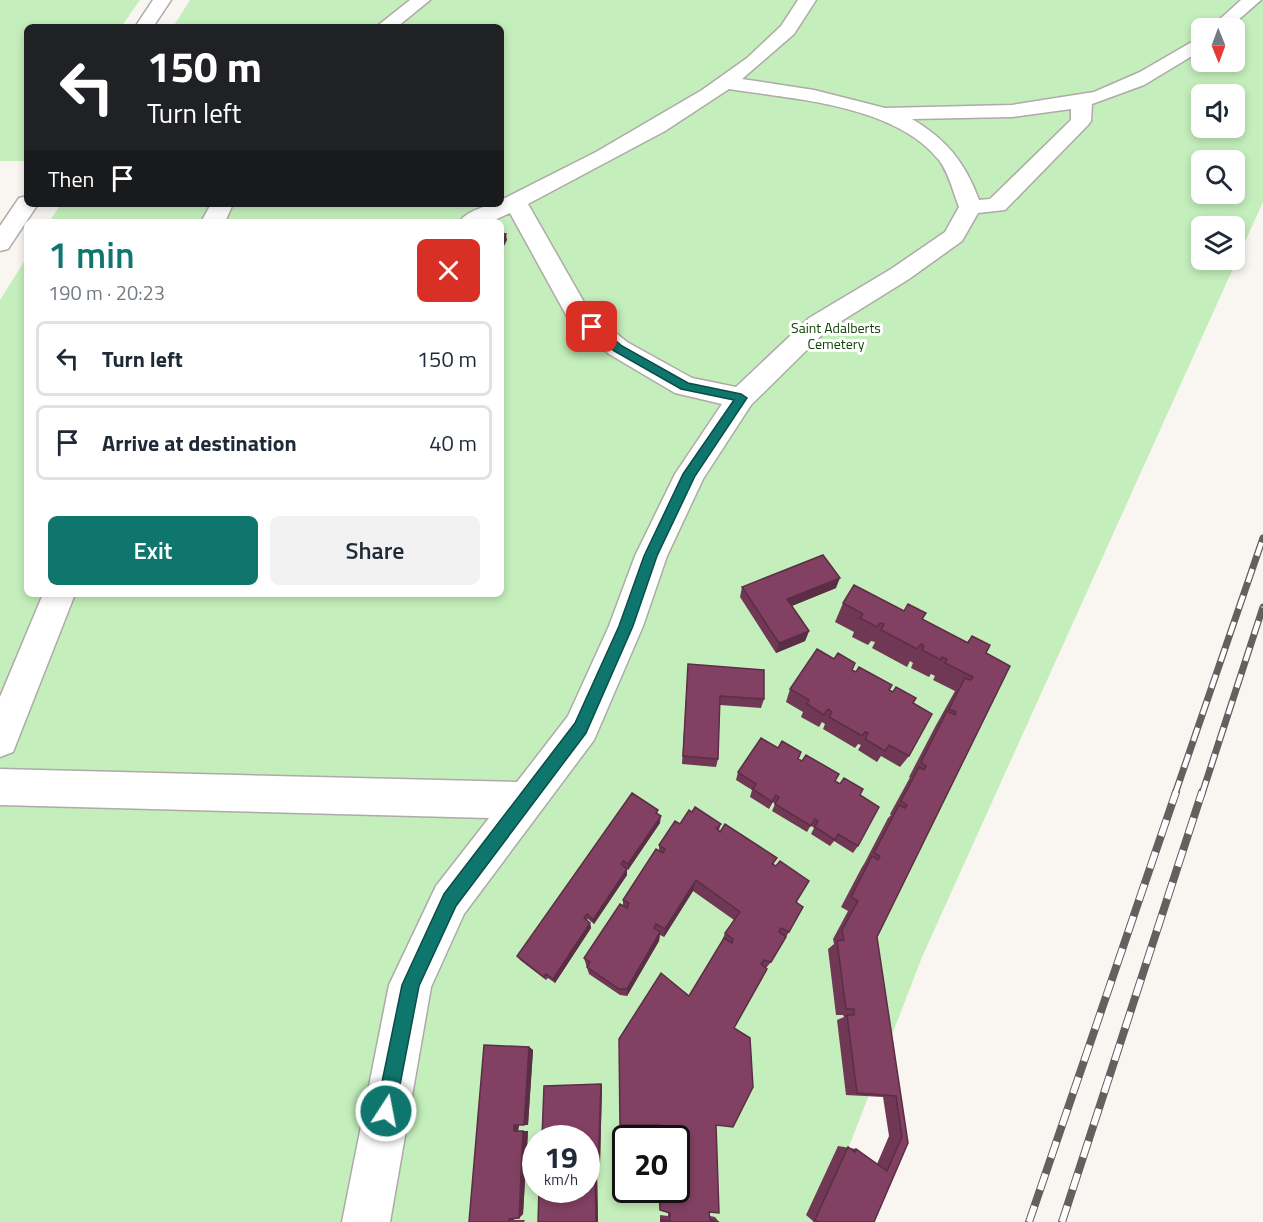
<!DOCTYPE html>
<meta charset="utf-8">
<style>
:root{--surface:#fff;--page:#f2f2f3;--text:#1f2937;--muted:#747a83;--line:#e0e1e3;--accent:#0f766e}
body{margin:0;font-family:"Titillium Web",sans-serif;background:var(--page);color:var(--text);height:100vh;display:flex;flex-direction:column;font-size:22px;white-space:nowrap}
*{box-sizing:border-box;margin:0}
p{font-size:20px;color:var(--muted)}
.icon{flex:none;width:33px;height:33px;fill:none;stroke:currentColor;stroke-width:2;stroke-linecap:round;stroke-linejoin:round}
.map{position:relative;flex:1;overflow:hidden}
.panel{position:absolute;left:24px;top:219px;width:480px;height:378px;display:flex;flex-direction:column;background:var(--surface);border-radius:9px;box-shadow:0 3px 9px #0003}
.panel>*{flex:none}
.banner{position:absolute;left:24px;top:24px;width:480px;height:183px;border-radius:9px;box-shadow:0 3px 9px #0003;background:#202124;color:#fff;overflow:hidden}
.needle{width:39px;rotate:179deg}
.tools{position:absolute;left:1191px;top:18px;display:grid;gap:12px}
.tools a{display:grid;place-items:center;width:54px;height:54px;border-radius:9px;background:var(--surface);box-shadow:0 3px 9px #0003;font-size:30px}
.speed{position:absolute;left:522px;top:1125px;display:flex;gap:12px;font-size:30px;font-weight:700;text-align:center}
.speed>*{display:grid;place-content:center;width:78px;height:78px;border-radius:50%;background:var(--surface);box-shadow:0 3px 9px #0003;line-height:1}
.speed small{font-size:15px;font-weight:400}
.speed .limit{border:3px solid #111;border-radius:9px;background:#fff;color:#111}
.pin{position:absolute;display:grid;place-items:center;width:51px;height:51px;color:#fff;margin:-26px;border-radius:12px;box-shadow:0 3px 9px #0006}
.me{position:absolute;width:66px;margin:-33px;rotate:11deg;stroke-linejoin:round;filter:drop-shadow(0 0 4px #0008)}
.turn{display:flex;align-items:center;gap:21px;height:126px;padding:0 24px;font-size:27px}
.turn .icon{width:78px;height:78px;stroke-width:2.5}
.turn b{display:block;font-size:42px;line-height:51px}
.then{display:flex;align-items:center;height:57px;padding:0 24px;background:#0003;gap:12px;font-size:22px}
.round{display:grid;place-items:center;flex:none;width:63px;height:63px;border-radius:9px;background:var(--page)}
.summary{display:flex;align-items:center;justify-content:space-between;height:102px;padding:0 24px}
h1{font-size:36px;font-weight:600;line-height:45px;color:var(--accent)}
.primary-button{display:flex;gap:12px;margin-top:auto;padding:12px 24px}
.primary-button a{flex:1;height:69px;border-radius:9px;background:var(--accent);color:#fff;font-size:24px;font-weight:600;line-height:69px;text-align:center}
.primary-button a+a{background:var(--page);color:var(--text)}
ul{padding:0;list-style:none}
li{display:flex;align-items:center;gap:18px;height:75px;margin:0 12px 9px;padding:0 12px;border:3px solid var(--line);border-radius:9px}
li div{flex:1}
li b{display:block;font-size:22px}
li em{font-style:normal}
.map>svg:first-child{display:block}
.green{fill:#c4eebc;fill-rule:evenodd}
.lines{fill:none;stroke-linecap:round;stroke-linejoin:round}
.minor-casing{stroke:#aeaaa7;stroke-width:3}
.minor{fill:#fff;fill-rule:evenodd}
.rail-far1-casing{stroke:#63605e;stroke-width:7}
.rail-casing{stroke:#63605e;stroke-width:8}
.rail-far1{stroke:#fff;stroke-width:4.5;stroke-dasharray:14;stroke-linecap:butt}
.rail{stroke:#fff;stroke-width:6;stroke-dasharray:17;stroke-linecap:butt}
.wall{fill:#703855}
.shaded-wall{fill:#5b2e45}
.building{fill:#824163;stroke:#5b2e45;stroke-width:1.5}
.route{fill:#0f766e;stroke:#0a4d48;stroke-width:1.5}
.labels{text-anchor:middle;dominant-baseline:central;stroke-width:6;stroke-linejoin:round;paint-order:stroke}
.far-park-label{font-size:14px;fill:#124407;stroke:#fff}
</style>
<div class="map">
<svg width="1263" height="1222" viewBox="0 0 1263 1222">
<rect width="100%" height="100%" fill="#f9f5f1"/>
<path class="green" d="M0,0H140L121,27H27V161H0Z
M190,0H1263V202L922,957L820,1222H0V300L27,257V594H501V222H49L61,204H501V27H173ZM1202,28H1234V62H1202ZM1202,94H1234V128H1202ZM1202,160H1234V194H1202ZM1202,226H1234V260H1202ZM536,1138H586V1190H536ZM626,1138H676V1190H626Z"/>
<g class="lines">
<g class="minor-casing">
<path id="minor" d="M153,0H171L153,27H135Z
M410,0H430L397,27H376Z
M798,0H816L794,34L742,79L814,90L885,108L1012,105L1094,92L1140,72L1202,36V50L1144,85L1092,104L1091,121L1088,125L1005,210L978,213L962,241L909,279L827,330L751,405L703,479L667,556L643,626L594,740L464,914L431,987L390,1222H342L389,985L436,886L489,818L0,805V769L517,782L568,716L609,626L635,556L675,474L722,404L675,393L609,354L570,322L510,213L490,222H459C467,211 488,204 501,204V200L596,152L702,90L747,58L781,26ZM729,89C794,99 895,105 939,160C949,173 953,192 959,207L945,232L891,269L809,318L736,387L692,378L627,342L589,311L528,204L665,131ZM1071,109V120L990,199L979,200C965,162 946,139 912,119L1012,117Z
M1241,0H1261L1229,28H1210Z
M27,196V204H38L8,249L0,251V226L19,198Z
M211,204H233L225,222H201Z
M43,594H75L13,752L0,757V697Z"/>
</g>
<use href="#minor" class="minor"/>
<g class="rail-far1-casing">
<path id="rail-far1" d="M1175,794L1263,538
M1202,794L1263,607"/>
</g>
<g class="rail-casing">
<path id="rail" d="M1029,1222L1176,792
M1062,1222L1202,792"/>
</g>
<use href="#rail-far1" class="rail-far1"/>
<use href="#rail" class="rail"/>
</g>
<path class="wall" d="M742,587L836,588L792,606L809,631L805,641L776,653L740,597Z
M843,603L904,611L967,642L972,636L986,653L877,937L908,1143L874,1222H813V1221L806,1215L838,1146L856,1149L877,1164L889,1136L883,1097L846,1095L837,1020L844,1017L843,1015H836L828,949L834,944L833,939L848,911L841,907L862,867L864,864L888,818L891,815L890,814L908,781L910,777H909L935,727L955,691L933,680L935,676L931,674L929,677L911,668L913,663L910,661L907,667L872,648L875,642L871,641L868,645L852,637L854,632L835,622Z
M688,664L764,699L761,708L720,705L718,759L716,767L682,764Z
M852,670L913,703L909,756L900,767L881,756L877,762L858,750L861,745L858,744L855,748L823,729L825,724L822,722L819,727L801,717L803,712L786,702L790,689Z
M798,759L860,795L858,846L853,853L834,841L830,846L811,834L814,828L811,825L807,832L772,811L775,804L773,802L769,809L750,797L752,790L736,780L738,772Z
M658,810L657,814L660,823L628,870L627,869V875L594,924L588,919L587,920L590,923L591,928L555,983L548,978L546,980L520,960L517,956Z
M680,824H721L719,830L777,858L773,865L796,902L789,932L771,962L766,968L734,1028L716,1125L709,1212L710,1216L715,1217L719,1222H660V1215L668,1216V1212L660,1210L659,1205V1190H676V1138H659V1125L689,996L722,941L725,933L734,920L693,891L664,937L660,935L659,941L627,996L620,995L589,974L584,958L623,906V900L659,851V845Z
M529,1047L533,1050L528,1125H519L518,1131H528L523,1214L519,1218H514V1220H525L524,1222H469Z
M601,1084L602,1086L600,1164L588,1167L589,1172L597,1174L598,1222H538L586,1138Z"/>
<path class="shaded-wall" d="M506,234L507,240L501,252V244Z
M840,578L836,588L784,609L787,599Z
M809,631L805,641L776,653L779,643Z
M661,816L660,823L628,870V864Z
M627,869V875L594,924L593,920Z
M696,880L693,891L664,937L665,929Z
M590,923L591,928L555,983L553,979Z
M660,932L659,941L627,996V989Z
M529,1047L533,1050L528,1125H524Z
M601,1084L602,1086L600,1164L598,1166Z
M514,1125H519L518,1131H514Z
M523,1131H528L523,1214L519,1218Z
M597,1174L598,1222H596L595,1176Z"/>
<path class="building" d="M501,233L506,234L501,244Z
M823,555L840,578L787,599L809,631L779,643L742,587Z
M854,585L904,611L908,604L926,613L922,619L968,643L972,636L990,645L986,653L1010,666L877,937L908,1143L874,1222H818L815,1220L848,1147L855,1152L856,1149L887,1171L902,1137L896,1096L857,1093L847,1015H854V1009H846L837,941L844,940L842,930L858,901L851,897L872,856L878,860L880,856L874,853L899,805L905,808L907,805L901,801L919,767L924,770L926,766L921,762L947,711L955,715L956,712L949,709L965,678L971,680L973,677L945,663L947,659L942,657L941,660L922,650L924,646L921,644L917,649L881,630L884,624L880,623L877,627L860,618L863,614L843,603Z
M817,649L834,659L838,653L855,663L852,670L856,672L859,667L892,685L889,690L893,692L896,687L916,698L913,703L932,714L909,756L889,745L885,751L865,739L868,733L865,732L862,736L829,717L832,712L828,709L824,715L807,704L809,700L790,689Z
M688,664L764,670V699L720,696L718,759L683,756Z
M761,738L778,748L782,741L801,752L798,759L802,761L806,755L839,774L835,781L840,784L844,778L863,789L860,795L879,807L858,846L838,834L835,840L815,827L818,821L815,819L811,826L775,804L779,797L776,795L772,802L753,789L756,784L738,772Z
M632,793L658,810L656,813L661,816L628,864L623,861L621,864L627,869L593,920L587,914L584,918L590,923L553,979L546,974L544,977L517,956Z
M695,807L721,824L716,828L720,832L725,824L777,858L772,864L776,866L780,861L809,881L796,902L803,907L789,932L781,928L779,932L786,937L771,962L764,960L761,964L767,969L734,1028L750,1038L753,1087L733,1127L716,1125L719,1213L709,1212L710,1220L719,1222H661V1220L670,1221V1213L660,1210V1190H676V1138H660V1125H620L619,1039L661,973L689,996L724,938L732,943L733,939L725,933L740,912L696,880L665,929L656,924L654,928L660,932L627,989H619L587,967L590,962L584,958L620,904L627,908L629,903L623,900L656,849L663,853L665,849L659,845L675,821L680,824L689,810L692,812Z
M484,1045L529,1047L524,1125H514V1131H523L519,1218L509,1219V1222H469Z
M601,1084L598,1166L586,1167V1138H542L544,1086Z
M586,1174L595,1176L596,1222H538L539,1190H586Z"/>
<path class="route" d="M588,324H596L622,346L688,383L741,394L747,398L695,476L657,556L633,626L586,733L456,906L419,986L395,1111L392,1117L386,1120L379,1117L376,1111L402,985L444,894L575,723L619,626L644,556L683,474L734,400L681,389L614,351L588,329Z"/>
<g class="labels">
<g class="far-park-label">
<text x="836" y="327">Saint Adalberts<tspan x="836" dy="16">Cemetery</tspan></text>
</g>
</g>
</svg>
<div class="tools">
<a><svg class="needle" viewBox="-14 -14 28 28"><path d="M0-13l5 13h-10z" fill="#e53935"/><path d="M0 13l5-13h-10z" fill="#747a83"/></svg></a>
<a><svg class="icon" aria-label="sound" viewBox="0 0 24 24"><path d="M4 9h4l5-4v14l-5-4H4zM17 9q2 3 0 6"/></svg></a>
<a><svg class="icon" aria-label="search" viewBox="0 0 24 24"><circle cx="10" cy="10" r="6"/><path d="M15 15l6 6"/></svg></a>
<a><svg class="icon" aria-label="layers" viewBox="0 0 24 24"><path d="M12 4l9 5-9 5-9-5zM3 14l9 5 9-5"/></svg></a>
</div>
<div class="speed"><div>19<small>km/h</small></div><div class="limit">20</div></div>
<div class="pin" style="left:592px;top:327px;background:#d93025"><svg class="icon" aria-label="arrive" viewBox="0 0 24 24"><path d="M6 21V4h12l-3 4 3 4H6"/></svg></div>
<svg class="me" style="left:386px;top:1111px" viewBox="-20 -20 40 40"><circle r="17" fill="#0f766e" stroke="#fff" stroke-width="3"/><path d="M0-11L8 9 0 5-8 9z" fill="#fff"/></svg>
<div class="banner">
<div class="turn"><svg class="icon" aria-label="left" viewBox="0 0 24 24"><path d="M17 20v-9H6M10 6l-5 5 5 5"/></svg><div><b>150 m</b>Turn left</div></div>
<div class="then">Then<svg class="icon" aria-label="arrive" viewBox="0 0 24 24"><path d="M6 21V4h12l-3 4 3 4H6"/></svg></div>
</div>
<section class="panel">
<div class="summary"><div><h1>1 min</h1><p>190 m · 20:23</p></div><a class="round" style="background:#d93025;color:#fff"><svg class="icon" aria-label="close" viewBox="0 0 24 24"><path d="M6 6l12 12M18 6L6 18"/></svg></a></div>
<ul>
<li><svg class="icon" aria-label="left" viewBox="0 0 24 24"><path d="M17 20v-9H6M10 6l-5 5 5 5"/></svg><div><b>Turn left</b></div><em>150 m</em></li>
<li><svg class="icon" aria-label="arrive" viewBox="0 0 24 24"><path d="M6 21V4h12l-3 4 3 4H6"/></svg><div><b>Arrive at destination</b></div><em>40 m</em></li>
</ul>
<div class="primary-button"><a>Exit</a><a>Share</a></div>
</section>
</div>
